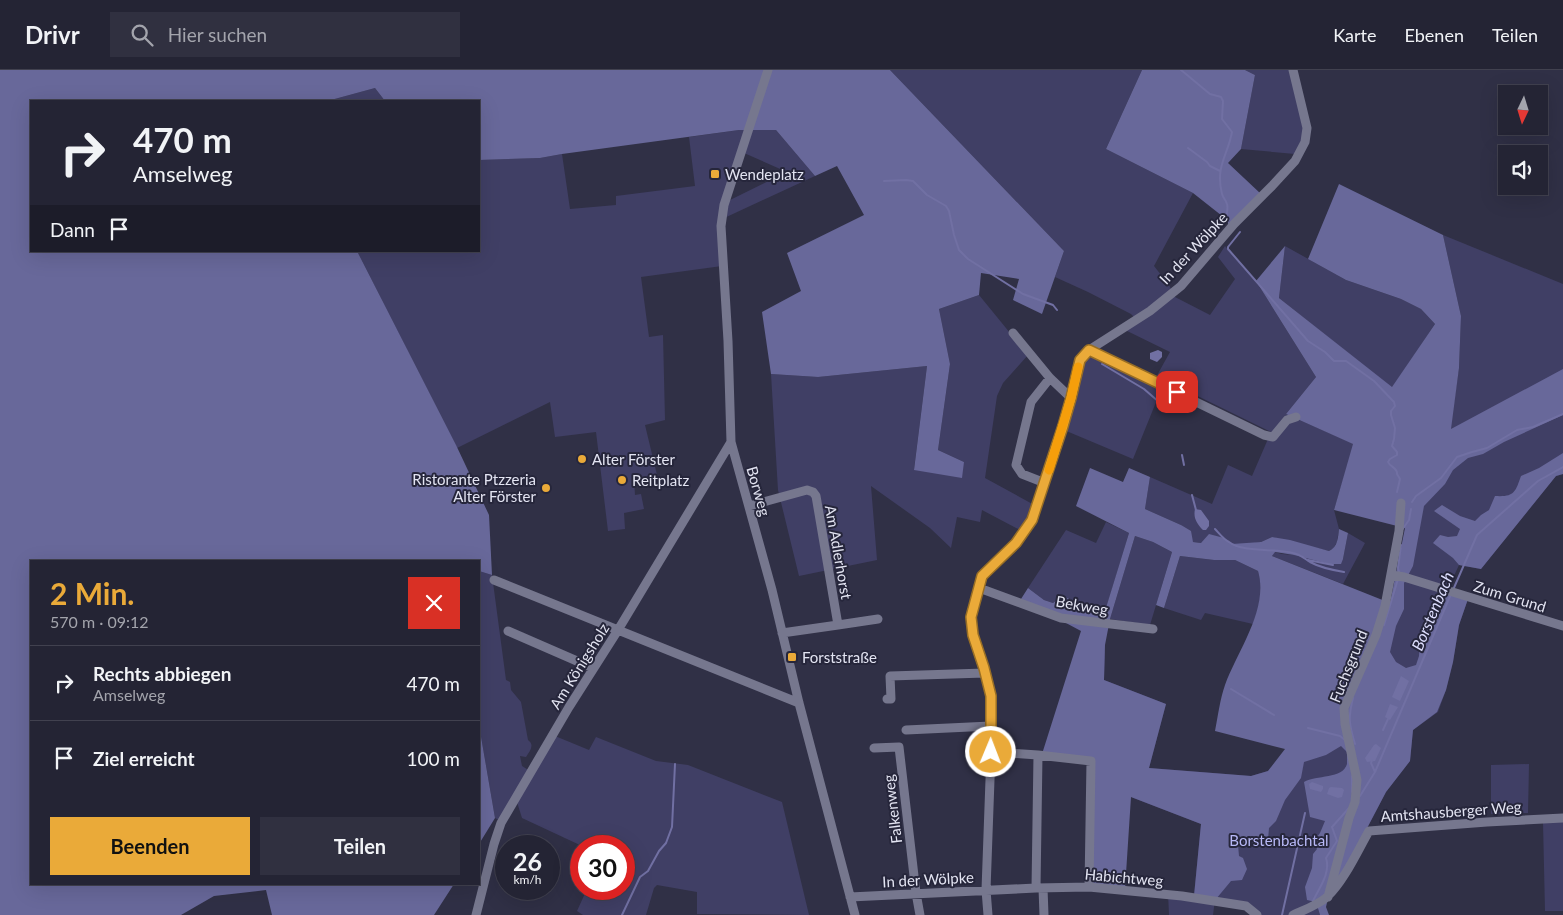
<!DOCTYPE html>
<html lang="de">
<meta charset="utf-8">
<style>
:root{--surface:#242434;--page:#303040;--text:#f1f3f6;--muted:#a3a4ac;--line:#41414f;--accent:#eaaa39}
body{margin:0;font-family:Lato,sans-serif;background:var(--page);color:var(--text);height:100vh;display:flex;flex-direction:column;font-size:19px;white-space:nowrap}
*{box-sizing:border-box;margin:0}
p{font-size:16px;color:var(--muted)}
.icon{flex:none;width:28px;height:28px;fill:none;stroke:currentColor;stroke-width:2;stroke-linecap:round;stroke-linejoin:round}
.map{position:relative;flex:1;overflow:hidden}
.details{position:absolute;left:30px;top:490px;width:450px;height:325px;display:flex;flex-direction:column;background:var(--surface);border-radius:0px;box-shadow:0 5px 20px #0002,0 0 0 1px var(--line)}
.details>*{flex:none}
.top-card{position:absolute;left:30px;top:30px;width:450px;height:152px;border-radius:0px;box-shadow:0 5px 20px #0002,0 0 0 1px var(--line);background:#242434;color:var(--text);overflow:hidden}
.needle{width:32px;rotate:184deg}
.fabs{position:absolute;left:1498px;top:15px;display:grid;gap:10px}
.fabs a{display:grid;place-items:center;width:50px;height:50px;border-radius:0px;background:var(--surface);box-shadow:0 5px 20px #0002,0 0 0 1px var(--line);font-size:25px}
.speed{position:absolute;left:495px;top:765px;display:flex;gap:10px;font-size:25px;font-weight:700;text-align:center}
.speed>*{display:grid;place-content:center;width:65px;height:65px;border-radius:50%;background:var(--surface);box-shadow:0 5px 20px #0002,0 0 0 1px var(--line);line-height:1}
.speed small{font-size:12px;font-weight:400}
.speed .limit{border:8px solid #d22;background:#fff;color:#111}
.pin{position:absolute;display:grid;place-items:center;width:42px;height:42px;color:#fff;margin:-21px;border-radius:10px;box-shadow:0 2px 8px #0006}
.me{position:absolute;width:55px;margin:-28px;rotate:1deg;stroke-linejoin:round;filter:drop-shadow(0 0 4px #0008)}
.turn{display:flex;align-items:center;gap:18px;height:105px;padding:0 20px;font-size:22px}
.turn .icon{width:65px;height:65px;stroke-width:2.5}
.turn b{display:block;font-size:35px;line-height:42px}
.then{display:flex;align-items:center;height:48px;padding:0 20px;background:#0003;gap:10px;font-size:19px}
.round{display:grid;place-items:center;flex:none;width:52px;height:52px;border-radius:0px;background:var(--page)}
.overview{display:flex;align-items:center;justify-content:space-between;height:85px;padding:0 20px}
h1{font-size:30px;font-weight:700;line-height:38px;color:var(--accent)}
.button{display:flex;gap:10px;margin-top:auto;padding:10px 20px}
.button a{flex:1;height:58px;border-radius:0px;background:var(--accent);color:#111;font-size:20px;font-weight:700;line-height:58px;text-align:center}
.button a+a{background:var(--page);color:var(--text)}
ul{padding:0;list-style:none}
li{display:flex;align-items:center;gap:15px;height:75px;padding:0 20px;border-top:1px solid var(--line)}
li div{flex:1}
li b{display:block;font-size:19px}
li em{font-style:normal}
header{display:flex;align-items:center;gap:30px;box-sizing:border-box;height:70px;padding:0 25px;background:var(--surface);border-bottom:1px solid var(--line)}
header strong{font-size:24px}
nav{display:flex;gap:28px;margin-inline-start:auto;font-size:18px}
.search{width:350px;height:45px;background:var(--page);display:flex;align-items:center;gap:12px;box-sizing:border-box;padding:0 18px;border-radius:0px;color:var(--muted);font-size:19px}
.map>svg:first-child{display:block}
.green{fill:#403f65;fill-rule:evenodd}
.forest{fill:#68689a;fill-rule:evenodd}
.water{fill:#7170a3}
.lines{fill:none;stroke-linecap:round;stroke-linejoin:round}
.stream{stroke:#7170a3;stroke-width:2}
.minor{stroke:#76778e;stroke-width:9}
.route-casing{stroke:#986e25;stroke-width:12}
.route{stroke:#eaaa39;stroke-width:9}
.slow{stroke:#f59e0b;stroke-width:9}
.poi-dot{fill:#eaaa39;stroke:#26263b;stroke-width:2}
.labels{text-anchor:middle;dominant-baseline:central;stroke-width:4;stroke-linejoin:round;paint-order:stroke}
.poi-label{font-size:15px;fill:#e3e4f2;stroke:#26263b;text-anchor:start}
.street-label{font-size:15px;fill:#e3e4f2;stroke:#26263b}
.park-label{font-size:15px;fill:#b8b9f7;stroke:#26263b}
.water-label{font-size:16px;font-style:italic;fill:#dddefe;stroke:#26263b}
</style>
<header>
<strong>Drivr</strong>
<div class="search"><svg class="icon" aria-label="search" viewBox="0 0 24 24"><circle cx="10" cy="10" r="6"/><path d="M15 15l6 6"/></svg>Hier suchen</div>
<nav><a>Karte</a><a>Ebenen</a><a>Teilen</a></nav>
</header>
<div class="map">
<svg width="1563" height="845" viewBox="0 0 1563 845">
<rect width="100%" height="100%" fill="#303046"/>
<path class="green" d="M890,0H1142L1106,79L1193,123L1154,196L1169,215L1175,227L1210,245L1235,209L1218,187L1225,176L1256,211L1316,307L1286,344L1354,374L1334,440L1339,459L1337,472L1333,479L1329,481L1272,467L1261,472L1247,474H1232L1224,468L1201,473L1193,472L1181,455L1145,439L1150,407L1212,434L1228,395L1252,406L1271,362L1165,310L1133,389L1064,360L1088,277L1155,309L1170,282L1121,258L1136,249L1131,244L1088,222L1055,207L1064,181Z
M1245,0H1295L1310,59L1295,84L1241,79L1255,5Z
M375,18L385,31H331V30Z
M739,60H776L815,106L720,150L722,196L641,207L649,267L663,265L665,350L645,355L657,405L634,410L635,425L641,424L644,439L624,443L625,459L608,461L596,362L555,367L550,332L457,378L357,181H479V90L540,88L562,84L570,139L616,135V126L695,116L689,67ZM744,83L787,102L728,131Z
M1443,165L1563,214V404L1556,406L1481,499L1459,495L1447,521L1468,529L1459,555L1453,592L1446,620L1438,642L1413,660L1410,691L1386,722L1343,804L1316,832L1320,845H1260L1215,829L1213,845H1169L1168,823L1194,825L1201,754L1131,727L1093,691L1105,575L1104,610L1166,634L1149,698L1251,706L1268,701L1378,568L1450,359L1459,298L1461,246Z
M1285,176L1346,210L1401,229L1421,239L1435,254L1392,318L1279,228Z
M979,225L1028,285L1003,313L997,326L985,408L1036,436L1022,461L982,440L980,452L957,447L951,478L930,458L871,416L877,490L799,506L778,420L771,304L818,307L927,296L914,399L964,392L938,380L950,294L939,239Z
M1106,452L1129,463L1105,542C1091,541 1081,536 1069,528L1057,530L1053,533L1044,530L1028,518L1066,460L1096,473Z
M1348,463L1365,473L1343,514L1272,486L1274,482L1282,484L1343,489Z
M1135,466L1153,472L1172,482L1150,555L1110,549Z
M1180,486L1214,490H1235L1258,501C1263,517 1260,539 1253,554L1205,543L1201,550L1164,538Z
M479,501L492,505L506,610L510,612L511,620L521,632L528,670C535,675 530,681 526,687L520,686L522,696L533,703L555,666L589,680L596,667L656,691L688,695L782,732L809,845L697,844V822L657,815L654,818L646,845H583L577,841L587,819H624V776H582L522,748L517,732L505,753L495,748L479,655Z
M1529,694L1528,743L1491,744V695Z
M1563,751V841H1545L1543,752Z"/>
<path class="forest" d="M0,0H890L1064,181L1042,244L1013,230L1019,209L981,203L979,225L939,239L950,294L938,380L964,392L962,408L914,400L927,296L818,307L771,304L762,242L801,221L787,183L864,145L837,96L815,106L776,60H739L562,84L540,88L479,90V31H385L375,18L331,30V31H31V181H357L456,375L489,445L492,505L479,501V491H31V814H454L434,845H272L266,820L214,826L181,845H0Z
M1142,0H1245L1255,5L1241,79L1228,93L1261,124L1231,153L1193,123L1106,79Z
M1339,114L1443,165L1461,246L1459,298L1451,359L1563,299V345L1504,372L1483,384L1468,388L1453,400L1445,414L1424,436L1413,496L1404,513V539L1396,556L1390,582L1396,592L1406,598L1416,595L1419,586L1420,571L1426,553L1438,541L1447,522L1468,529L1459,555L1453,592L1446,620L1437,642L1413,660L1410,691L1386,722L1343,804L1329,824L1326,837L1329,845H1320L1316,832L1307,830L1305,817L1312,798L1313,784L1317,779L1313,772L1320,763L1325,751L1310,747L1304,712C1316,705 1343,709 1347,694C1347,690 1347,685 1347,682L1341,676L1326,685L1304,692L1301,708L1285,730L1276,751L1269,758L1268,770L1259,774L1238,775L1239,786L1243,788L1247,799L1242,810L1231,811L1216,829L1194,826L1201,754L1131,727L1125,819L1092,815L1093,691L1042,684L1081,561L1021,529L1028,518L1044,530L1053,533L1057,530L1061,525C1076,531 1087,541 1105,541L1129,463L1076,436L1090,398L1123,412L1129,398L1150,407L1145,439L1181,455L1191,461L1193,472L1201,473L1209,464L1224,468L1232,474L1261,472L1272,467L1290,470L1329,481C1338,477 1338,467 1339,459L1348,463L1343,489L1341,494H1329L1294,485L1275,482L1272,486L1390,533L1405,458L1334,440L1353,374L1286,344L1316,307L1256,211L1285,176L1279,228L1392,317L1435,254L1421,239L1401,229L1346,210L1308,189ZM1135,466L1153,472L1172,482L1156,535L1164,538L1180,486L1214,490H1235L1258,501C1269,539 1238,580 1225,615C1220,629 1218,646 1215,661L1285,679L1268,701L1251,706L1149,698L1166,634L1104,610L1105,575L1110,549Z
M1563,383V404L1556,406L1481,499L1459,495L1453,488L1433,473L1440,465L1448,467L1457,466L1460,459L1434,441L1442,435L1460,446L1475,451L1481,445L1489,440L1495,426C1514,427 1515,423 1521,406L1539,398Z
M479,655L495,748L479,774Z"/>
<path class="water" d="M1158,280L1162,282V287L1157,292L1150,289V283Z
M1195,439L1201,440L1209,451V456L1206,460H1203C1197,454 1193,448 1195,439Z
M1401,606L1409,611L1400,631L1392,627Z
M1390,634L1398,637L1390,650L1385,647Z
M1376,674L1381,678L1375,691L1367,692L1365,688L1374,675Z
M1312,712L1323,716V719L1321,722L1310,719L1309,714Z
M1331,717L1342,718L1344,720L1342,727L1338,728L1327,724L1329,718Z"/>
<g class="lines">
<path class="stream" d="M1181,0L1210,24L1221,27L1223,31L1222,49L1232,62C1228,85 1215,96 1222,124C1223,128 1226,130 1227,134C1229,141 1224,145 1229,153
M1188,78L1207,92L1210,96L1220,101
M884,111L906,110L913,111L927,125L946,136L949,141L954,165L959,180L968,189L1023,224L1053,235L1057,240
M1240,162L1228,177V179L1308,271L1325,282L1334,291H1346L1374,311L1394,332L1395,336L1391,341V345L1395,358L1394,369L1392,376L1397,382V385L1390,389L1388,392C1390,397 1398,398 1397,404L1400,409L1397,422
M1102,294L1144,319L1159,332
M1182,385L1184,395
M1192,425L1196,440
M1412,432L1416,426L1441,408L1457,387L1472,382L1487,378L1517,360L1533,357L1563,344
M1215,459C1219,463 1223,469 1229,472C1243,483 1275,478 1293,483C1300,484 1305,489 1310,492C1321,498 1332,500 1344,502
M1402,460L1409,450L1411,439
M1308,490L1333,495
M1399,502L1398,498L1401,475
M1453,520L1477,465L1538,411L1563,397
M1384,555L1398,509
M1231,619L1274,645
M1353,628C1348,648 1349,654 1355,674
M1308,658L1340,666L1345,670
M1383,660L1388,649
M1372,690L1371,693L1375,702
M1352,722V706
M1360,726L1375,702L1451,524
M1313,831C1319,818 1331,803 1326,788L1337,771L1332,757L1349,738
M622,845L640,807L648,801L659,781L666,773L672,757L675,694
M1282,845L1305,743"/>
<path class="minor" d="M768,0L724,135L721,156L728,271L731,372L772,520L799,633L855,845
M1013,263L1050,308L1071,328
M1089,280L1264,365L1273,367L1287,350L1296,347
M1045,413L1022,404L1016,395L1031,332L1050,308
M749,436L807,420L813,422L816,426L838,555L782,563
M1392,505L1404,507L1563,556
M494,510L799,633
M979,518L1061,548L1153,559
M838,555L878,549
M508,561L593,598
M887,629H891L890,606L985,603
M906,660L991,656
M874,678L899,677L916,823L920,845
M991,682L1038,685L1091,691L1089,817
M1036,818L1038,685
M1043,818L1044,845
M850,827L1036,818L1089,817L1182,826L1246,836L1257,845
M1328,827L1349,748L1355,732L1357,710L1345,654L1344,638L1376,565L1385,536L1399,461L1401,433
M476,845L494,774L501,753L569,637L618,560L731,372
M988,845L986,820L991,682V626L973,565L971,547L982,506L1016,473L1032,450L1063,356L1071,328L1080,290L1089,280L1150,241L1181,216L1234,154L1272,116L1295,91L1305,72L1307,58L1293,0
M1293,845C1304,840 1318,835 1327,827C1344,811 1357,782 1369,761L1487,752L1563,748"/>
</g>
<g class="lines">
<g class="route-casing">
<path id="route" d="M991,682V626L984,598L973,565L971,547L982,506L1016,473L1032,450L1063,356L1071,328L1080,290L1089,280L1177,322"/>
</g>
<use href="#route" class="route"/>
<path class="slow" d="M1049,400L1071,328L1078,297"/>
</g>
<g class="poi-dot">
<rect x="710" y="99" width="10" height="10" rx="2.5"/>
<circle cx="582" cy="389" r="5"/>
<circle cx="622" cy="410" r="5"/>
<circle cx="546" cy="418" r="5"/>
<rect x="787" y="582" width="10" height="10" rx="2.5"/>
</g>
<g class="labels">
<g class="poi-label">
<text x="725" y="104">Wendeplatz</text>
<text x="592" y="389">Alter Förster</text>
<text x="536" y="409" text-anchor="end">Ristorante Ptzzeria<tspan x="536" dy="17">Alter Förster</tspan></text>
<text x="632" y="410">Reitplatz</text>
<text x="802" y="587">Forststraße</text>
</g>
<g class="street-label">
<text transform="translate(1193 178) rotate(-47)">In der Wölpke</text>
<text transform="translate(759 421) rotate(74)">Borweg</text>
<text transform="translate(839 482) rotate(80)">Am Adlerhorst</text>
<text transform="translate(1510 526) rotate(17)">Zum Grund</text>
<text transform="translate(1082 535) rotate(10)">Bekweg</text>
<text transform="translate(579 596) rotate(-58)">Am Königsholz</text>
<text transform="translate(1348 596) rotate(-68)">Fuchsgrund</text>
<text transform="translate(892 739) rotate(-97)">Falkenweg</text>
<text transform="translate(1451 741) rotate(-4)">Amtshausberger Weg</text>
<text transform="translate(1124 807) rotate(5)">Habichtweg</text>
<text transform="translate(928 809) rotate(-3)">In der Wölpke</text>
</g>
<g class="park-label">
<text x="1279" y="770">Borstenbachtal</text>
</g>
<g class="water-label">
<text transform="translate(1432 541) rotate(-67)">Borstenbach</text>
</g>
</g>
</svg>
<div class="fabs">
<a><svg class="needle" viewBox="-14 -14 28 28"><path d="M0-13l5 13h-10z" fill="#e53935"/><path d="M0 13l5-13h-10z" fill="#a3a4ac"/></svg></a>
<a><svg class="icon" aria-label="sound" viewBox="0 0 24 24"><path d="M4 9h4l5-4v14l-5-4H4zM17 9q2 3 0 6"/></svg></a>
</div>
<div class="speed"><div>26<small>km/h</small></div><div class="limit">30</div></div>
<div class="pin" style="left:1177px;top:322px;background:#d93025"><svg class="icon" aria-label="arrive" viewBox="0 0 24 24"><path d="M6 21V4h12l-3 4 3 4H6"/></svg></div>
<svg class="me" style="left:991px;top:682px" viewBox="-20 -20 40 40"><circle r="17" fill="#eaaa39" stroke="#fff" stroke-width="3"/><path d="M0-11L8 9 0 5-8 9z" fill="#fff"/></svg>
<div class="top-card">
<div class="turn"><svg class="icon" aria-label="right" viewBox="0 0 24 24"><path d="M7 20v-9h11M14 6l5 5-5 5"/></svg><div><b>470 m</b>Amselweg</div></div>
<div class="then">Dann<svg class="icon" aria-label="arrive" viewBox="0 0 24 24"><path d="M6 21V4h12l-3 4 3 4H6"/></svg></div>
</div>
<section class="details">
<div class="overview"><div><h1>2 Min.</h1><p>570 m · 09:12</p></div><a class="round" style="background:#d93025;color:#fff"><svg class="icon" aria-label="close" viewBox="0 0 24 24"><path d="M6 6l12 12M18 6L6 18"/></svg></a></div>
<ul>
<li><svg class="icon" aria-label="right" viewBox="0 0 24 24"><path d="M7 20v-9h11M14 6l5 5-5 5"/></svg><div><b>Rechts abbiegen</b><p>Amselweg</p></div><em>470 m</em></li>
<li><svg class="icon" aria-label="arrive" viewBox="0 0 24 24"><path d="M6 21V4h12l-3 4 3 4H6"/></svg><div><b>Ziel erreicht</b></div><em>100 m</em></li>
</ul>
<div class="button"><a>Beenden</a><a>Teilen</a></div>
</section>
</div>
